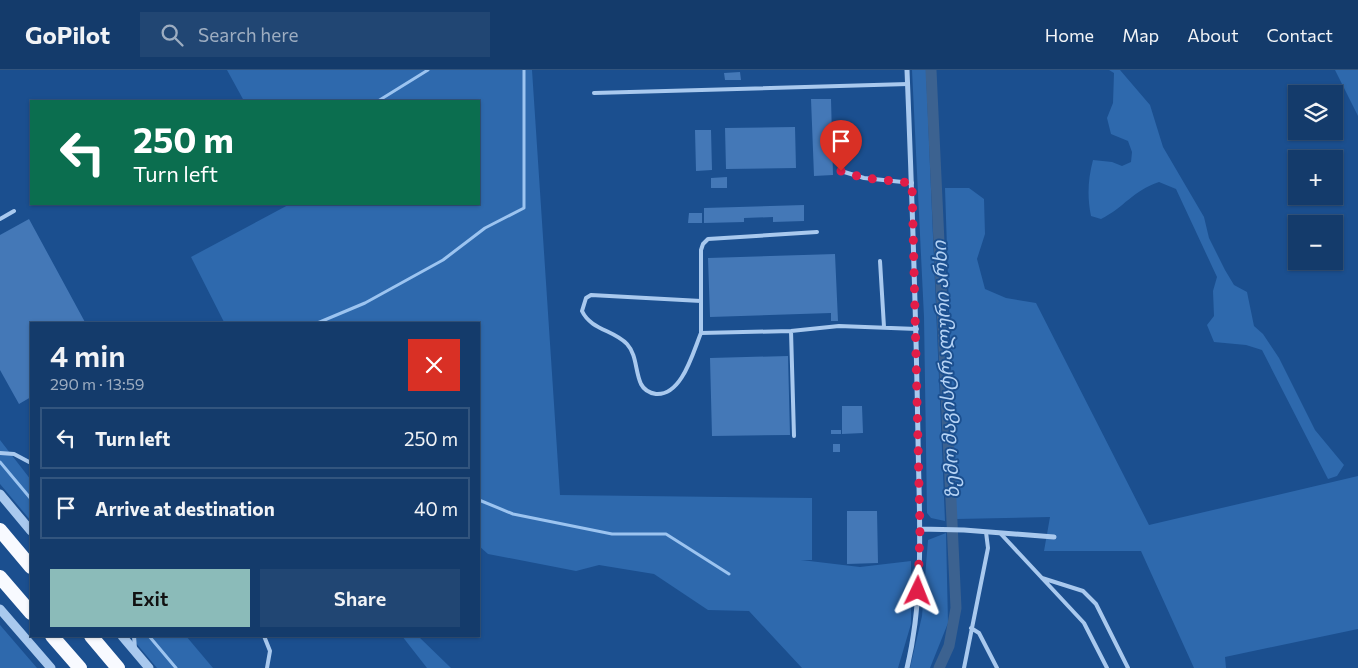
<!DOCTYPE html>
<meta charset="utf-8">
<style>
:root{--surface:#143b6b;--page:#214673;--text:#f1f3f6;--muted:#9dadc1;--line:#33557e;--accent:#8bbbb9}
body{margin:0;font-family:Commissioner,"Noto Sans Georgian",sans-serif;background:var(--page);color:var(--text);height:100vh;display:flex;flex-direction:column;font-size:19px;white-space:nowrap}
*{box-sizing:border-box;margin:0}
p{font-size:16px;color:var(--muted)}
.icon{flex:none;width:28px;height:28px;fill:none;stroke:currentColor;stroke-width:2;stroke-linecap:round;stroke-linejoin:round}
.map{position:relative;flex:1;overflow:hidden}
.details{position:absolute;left:30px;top:252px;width:450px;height:315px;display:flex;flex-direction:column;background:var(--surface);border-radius:0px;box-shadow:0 1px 4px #0004,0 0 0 1px var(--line)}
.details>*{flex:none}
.banner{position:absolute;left:30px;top:30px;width:450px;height:105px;border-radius:0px;box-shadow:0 1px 4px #0004,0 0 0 1px var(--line);background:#0b6e4f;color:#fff;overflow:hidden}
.tools{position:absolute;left:1288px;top:15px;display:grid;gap:10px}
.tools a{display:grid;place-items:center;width:55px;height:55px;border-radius:0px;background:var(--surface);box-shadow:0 1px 4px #0004,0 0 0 1px var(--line);font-size:25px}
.pin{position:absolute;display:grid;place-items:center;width:42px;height:42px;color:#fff;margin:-51px -21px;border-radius:50% 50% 50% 0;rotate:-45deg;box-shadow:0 0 5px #0007}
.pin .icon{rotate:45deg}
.me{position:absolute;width:55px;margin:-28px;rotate:2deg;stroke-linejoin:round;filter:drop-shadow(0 0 4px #0008)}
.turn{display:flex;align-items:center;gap:18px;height:105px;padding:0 20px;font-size:22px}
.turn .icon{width:65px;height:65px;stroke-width:2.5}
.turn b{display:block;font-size:35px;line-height:42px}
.round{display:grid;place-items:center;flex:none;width:52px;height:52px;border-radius:0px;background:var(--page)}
.head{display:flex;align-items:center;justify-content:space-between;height:85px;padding:0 20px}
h1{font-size:30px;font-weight:600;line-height:38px}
.primary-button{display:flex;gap:10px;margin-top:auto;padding:10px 20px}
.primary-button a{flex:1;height:58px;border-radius:0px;background:var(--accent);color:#111;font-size:20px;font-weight:600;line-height:58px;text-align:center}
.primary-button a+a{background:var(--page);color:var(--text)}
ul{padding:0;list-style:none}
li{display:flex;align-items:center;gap:15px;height:62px;margin:0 10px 8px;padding:0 10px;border:2px solid var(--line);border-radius:0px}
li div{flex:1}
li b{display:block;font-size:19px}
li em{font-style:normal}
header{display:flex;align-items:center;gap:30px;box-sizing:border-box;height:70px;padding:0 25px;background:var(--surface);border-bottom:1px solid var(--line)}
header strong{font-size:24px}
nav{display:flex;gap:28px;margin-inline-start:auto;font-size:18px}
.search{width:350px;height:45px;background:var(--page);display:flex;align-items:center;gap:12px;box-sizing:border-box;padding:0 18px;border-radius:0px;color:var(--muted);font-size:19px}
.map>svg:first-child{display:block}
.green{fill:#2e69ad}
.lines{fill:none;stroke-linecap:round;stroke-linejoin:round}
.stream{stroke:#9cc4f0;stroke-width:3}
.canal{stroke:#3c6290;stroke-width:11}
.building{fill:#4478b7}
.service{stroke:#a9c9ee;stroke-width:4}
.minor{stroke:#a9c9ee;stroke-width:5}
.tertiary{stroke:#a9c9ee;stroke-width:9}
.trunk{stroke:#f8faff;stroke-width:14}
.route{stroke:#e11d48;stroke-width:9;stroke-dasharray:0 16.2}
.labels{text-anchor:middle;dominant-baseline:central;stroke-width:4;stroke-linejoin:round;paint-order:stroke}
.water-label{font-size:19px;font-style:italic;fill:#b5d3f5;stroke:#1b4f8f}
</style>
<header>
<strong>GoPilot</strong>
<div class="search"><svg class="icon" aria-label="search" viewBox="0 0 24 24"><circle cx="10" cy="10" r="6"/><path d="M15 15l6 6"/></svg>Search here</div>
<nav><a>Home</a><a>Map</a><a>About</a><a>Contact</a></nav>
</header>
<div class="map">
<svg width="1358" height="598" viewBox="0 0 1358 598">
<rect width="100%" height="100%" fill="#1b4f8f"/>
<path class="green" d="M227,0H532L560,425L812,428V490H801L860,497L911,491V554L898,598H802L749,541L708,540L654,504L599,495L576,501L488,484L479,476V254H225L191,187L290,134H479V31H244Z
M912,0H926L945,451L931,448L927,443L924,247Z
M1109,0H1120L1150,35L1163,77L1204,147L1209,168L1225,200L1234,215L1247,222L1254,256L1263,264L1279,288L1315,360L1344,395L1337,406L1328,409L1262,280L1246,275L1214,272L1207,255L1214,246L1213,221L1217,207L1176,119L1159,112C1132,121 1125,137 1101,149L1091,146C1087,126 1088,109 1093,90L1112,92L1122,96L1131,92L1132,82L1128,71L1111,64L1107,48L1113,33L1114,3Z
M1335,0H1358V46Z
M945,118H969L984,129L985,164L977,189L985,219L1006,228L1036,233L1149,455L1358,406V559L1225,587L1226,598H1194L1141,481H1044L1050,447L956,449Z
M0,370L31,410V451L0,414Z
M946,463L948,553L930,598H910L922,546L928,470Z
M0,555L37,598H0Z
M130,566H186L213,598H157Z
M402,566H418L451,598H427Z"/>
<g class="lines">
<path class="stream" d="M378,31L428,0
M315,254L365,233L443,190L485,158L524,138V0
M0,392L31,429
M479,430L513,444L612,464H666L729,504
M149,566L176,598"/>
<path class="canal" d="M931,0L956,538L949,576L939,598"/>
</g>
<path class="building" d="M740,2L741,10H725L724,3Z
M811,29H831L833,105L814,106Z
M795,57L796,98L726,99L725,58Z
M695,60H711L712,100L696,101Z
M727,107V118H711V108Z
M804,135V151L773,152V147L744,148V152L704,153V138Z
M689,143H702V153H688Z
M29,149L86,254H31V327L19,334L0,300V165Z
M835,184L838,251H831V243L710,247L708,188Z
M788,286L790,365L712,366L710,288Z
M842,336H862L863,363L842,364Z
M831,360H841V364H831Z
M833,374H840V382H833Z
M847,441H877L878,493L847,494Z"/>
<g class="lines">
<path class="service" d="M594,23L908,14
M841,101L864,108L912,113
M0,149L14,141
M817,162L708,169L703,174L701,180V263L791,261L839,256L917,259
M880,191L884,257
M701,231L591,225L586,228L582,241C591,260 614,260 627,274C637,285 635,301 641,314C644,320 650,323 656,324C682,326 693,282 701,263
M791,261L794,366
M0,383L14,384L31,393
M1000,463L1084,553L1107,598
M1042,508L1083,521L1096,534L1128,598
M971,558L979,563L997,598
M134,566L135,579
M264,566L270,581L267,598
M964,598L988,478L986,462"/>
<path class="minor" d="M920,459L964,460L1054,467
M907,598C925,523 919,444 918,368C916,245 912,123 907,0"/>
<path class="tertiary" d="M0,424L31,461
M0,539L51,598
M122,566L149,598"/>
<path class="trunk" d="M0,460L31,497
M0,507L31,543
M52,566L80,598
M91,566L118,598"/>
</g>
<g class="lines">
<path class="route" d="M841,101L864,108L912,113L920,459L918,521"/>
</g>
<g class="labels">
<g class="water-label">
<text transform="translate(945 300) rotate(-93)">ზემო მაგისტრალური არხი</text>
</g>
</g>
</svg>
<div class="tools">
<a><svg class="icon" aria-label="layers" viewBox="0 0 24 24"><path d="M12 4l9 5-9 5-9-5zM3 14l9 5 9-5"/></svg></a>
<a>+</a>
<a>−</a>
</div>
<div class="pin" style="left:841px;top:101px;background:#d93025"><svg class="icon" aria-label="arrive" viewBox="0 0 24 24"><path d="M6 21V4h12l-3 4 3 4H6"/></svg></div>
<svg class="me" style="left:918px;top:521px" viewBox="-20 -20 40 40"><path d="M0-17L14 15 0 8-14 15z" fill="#e11d48" stroke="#fff" stroke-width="4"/></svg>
<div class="banner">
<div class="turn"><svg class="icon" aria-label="left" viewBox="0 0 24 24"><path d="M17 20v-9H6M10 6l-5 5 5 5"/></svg><div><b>250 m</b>Turn left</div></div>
</div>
<section class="details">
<div class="head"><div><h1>4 min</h1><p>290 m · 13:59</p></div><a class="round" style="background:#d93025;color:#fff"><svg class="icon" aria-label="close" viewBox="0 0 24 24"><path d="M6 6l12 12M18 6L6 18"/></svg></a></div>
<ul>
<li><svg class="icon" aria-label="left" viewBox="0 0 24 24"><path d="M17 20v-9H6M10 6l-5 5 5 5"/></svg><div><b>Turn left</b></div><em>250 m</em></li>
<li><svg class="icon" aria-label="arrive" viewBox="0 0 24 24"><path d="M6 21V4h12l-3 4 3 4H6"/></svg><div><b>Arrive at destination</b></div><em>40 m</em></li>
</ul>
<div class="primary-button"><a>Exit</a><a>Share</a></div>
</section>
</div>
